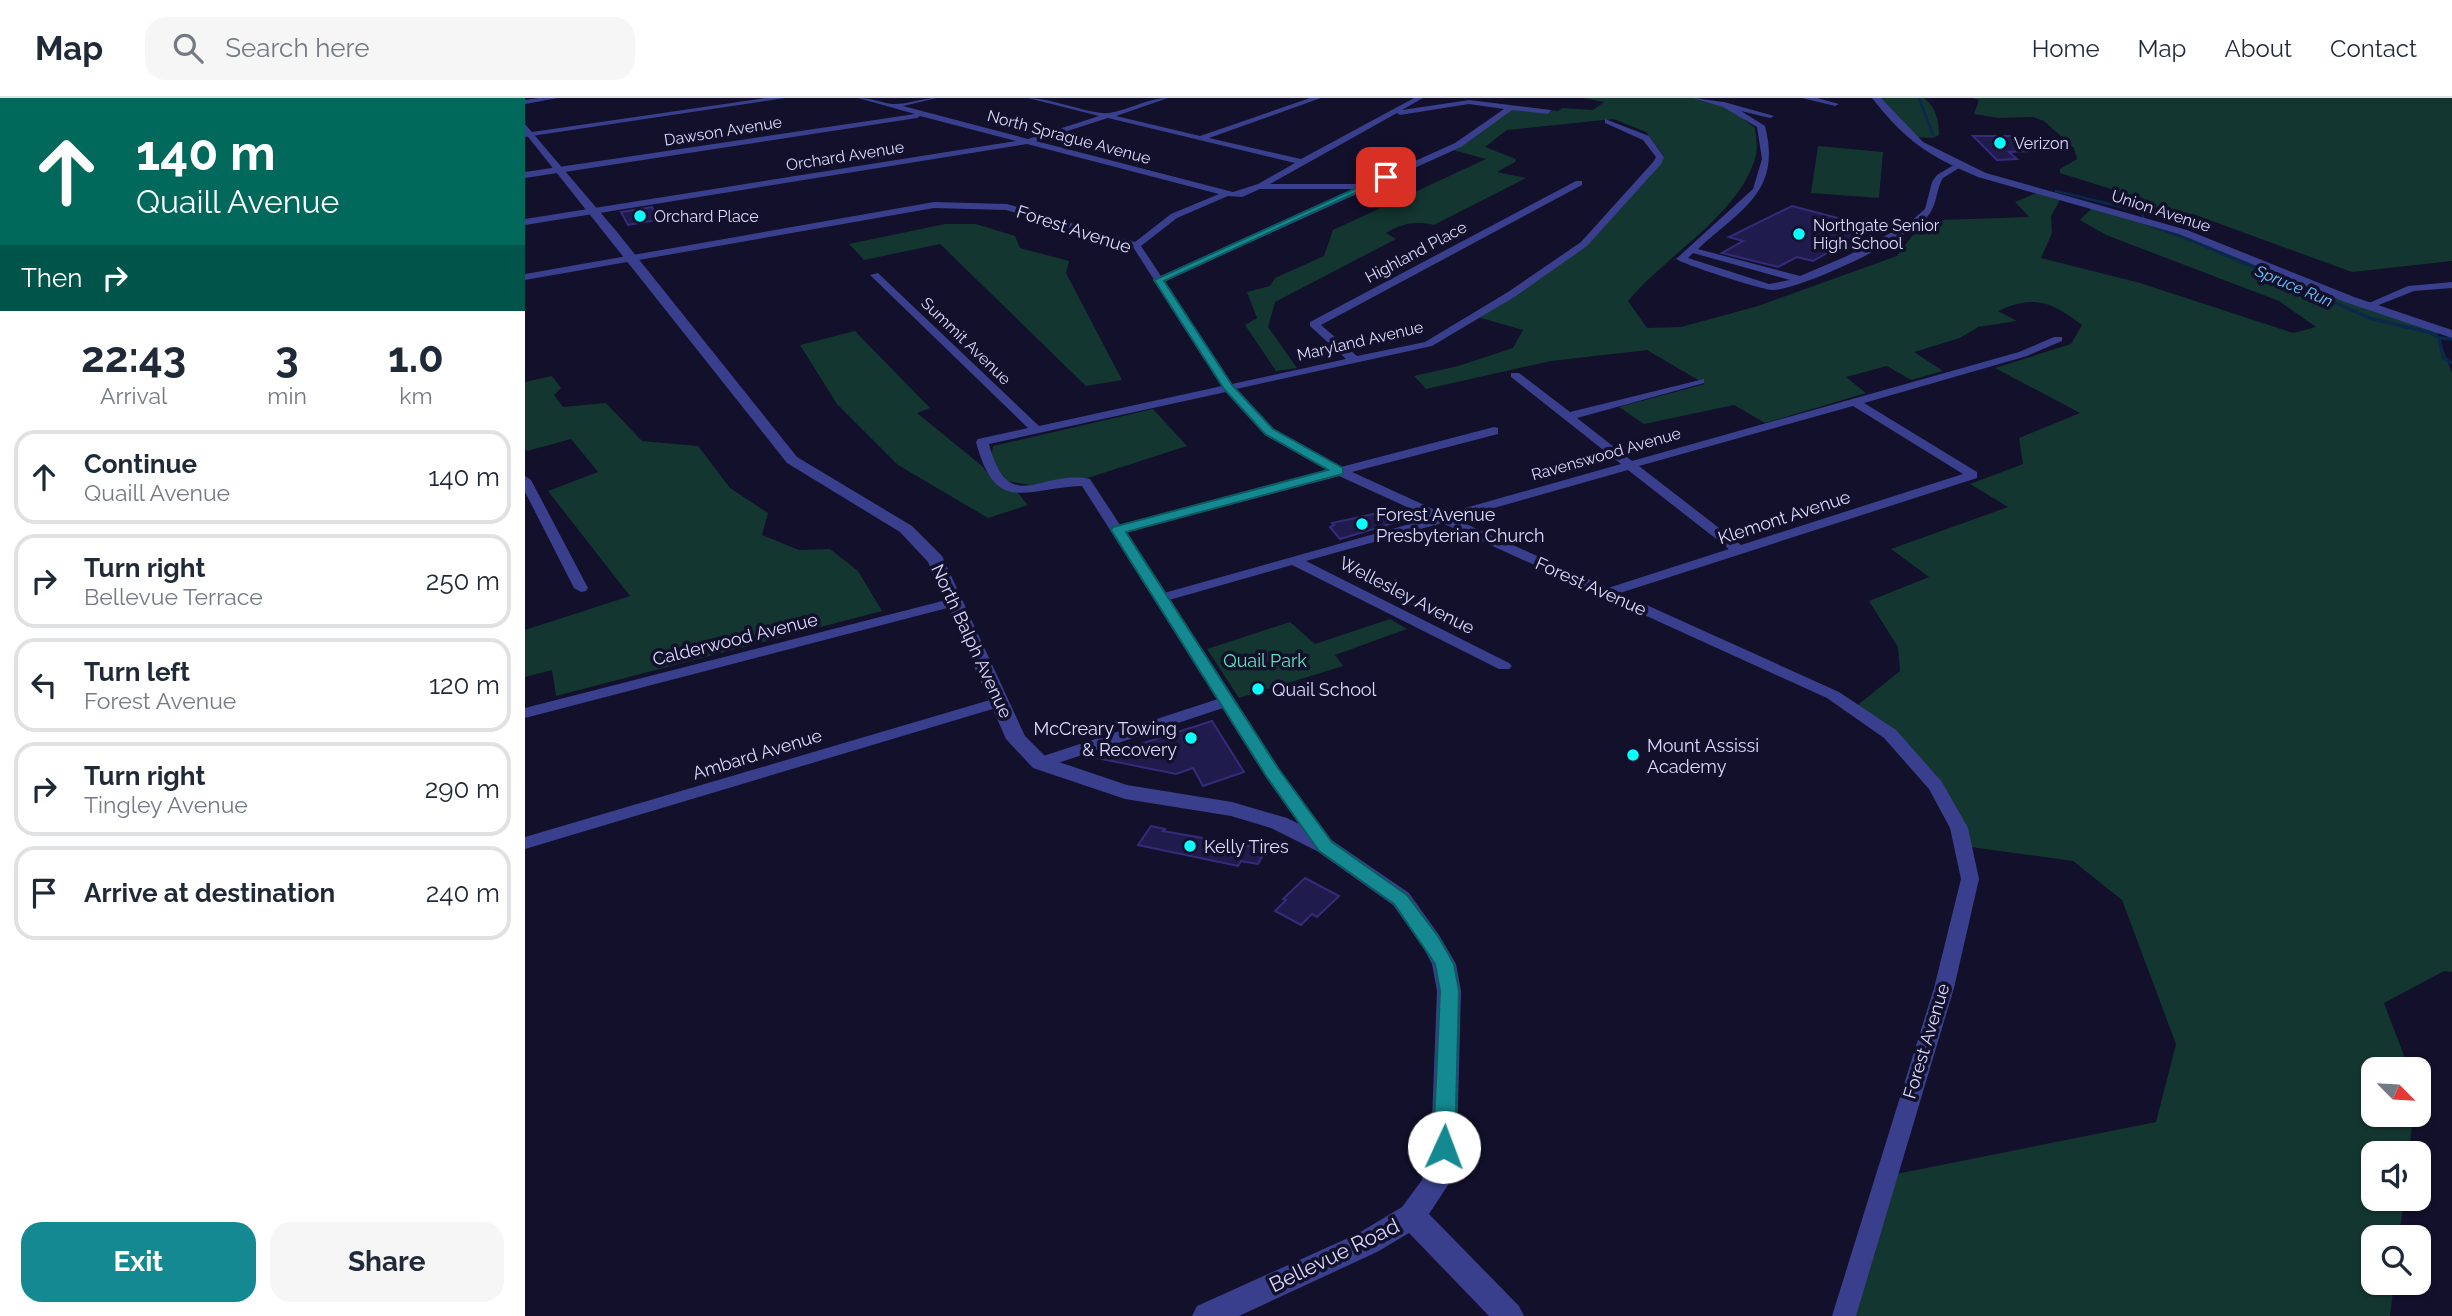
<!DOCTYPE html>
<style>
:root{--surface:#fff;--page:#f6f6f7;--text:#1f2937;--muted:#747a83;--line:#e0e1e3;--accent:#148991}
body{margin:0;font-family:Raleway,sans-serif;background:var(--page);color:var(--text);height:100vh;display:flex;flex-direction:column;font-size:26px;white-space:nowrap}
*{box-sizing:border-box;margin:0}
p{font-size:23px;color:var(--muted)}
.icon{flex:none;width:38px;height:38px;fill:none;stroke:currentColor;stroke-width:2;stroke-linecap:round;stroke-linejoin:round}
.map{position:relative;flex:1;overflow:hidden}
.details{display:flex;flex-direction:column;background:var(--surface);width:525px}
.details>*{flex:none}
.guide{background:#00695c;color:#fff;overflow:hidden}
.needle{width:46px;rotate:114deg}
.fabs{position:absolute;left:1836px;top:959px;display:grid;gap:14px}
.fabs a{display:grid;place-items:center;width:70px;height:70px;border-radius:14px;background:var(--surface);box-shadow:0 2px 5px #0004;font-size:35px}
.pin{position:absolute;display:grid;place-items:center;width:60px;height:60px;color:#fff;margin:-30px;border-radius:14px;box-shadow:0 4px 10px #0006}
.me{position:absolute;width:77px;margin:-38px;rotate:2deg;stroke-linejoin:round;filter:drop-shadow(0 0 5px #0008)}
.turn{display:flex;align-items:center;gap:24px;height:147px;padding:0 21px;font-size:32px}
.turn .icon{width:91px;height:91px;stroke-width:2.5}
.turn b{display:block;font-size:49px;line-height:60px}
.then{display:flex;align-items:center;height:66px;padding:0 21px;background:#0003;gap:14px;font-size:26px}
.eta{display:flex;justify-content:space-evenly;align-items:center;height:119px;text-align:center}
.eta b{font-size:42px;font-weight:700;line-height:49px}
.action{display:flex;gap:14px;margin-top:auto;padding:14px 21px}
.action a{flex:1;height:80px;border-radius:21px;background:var(--accent);color:#fff;font-size:28px;font-weight:700;line-height:80px;text-align:center}
.action a+a{background:var(--page);color:var(--text)}
ul{padding:0;list-style:none}
li{display:flex;align-items:center;gap:21px;height:94px;margin:0 14px 10px;padding:0 7px;border:4px solid var(--line);border-radius:21px}
li div{flex:1}
li b{display:block;font-size:26px}
li em{font-style:normal}
header{display:flex;align-items:center;gap:42px;box-sizing:border-box;height:98px;padding:0 35px;background:var(--surface);border-bottom:2px solid var(--line)}
header strong{font-size:33px}
nav{display:flex;gap:38px;margin-inline-start:auto;font-size:24px}
.search{width:490px;height:63px;background:var(--page);display:flex;align-items:center;gap:18px;box-sizing:border-box;padding:0 24px;border-radius:21px;color:var(--muted);font-size:26px}
main{display:flex;flex:1;min-height:0}
.map>svg:first-child{display:block}
.green{fill:#133631}
.lines{fill:none;stroke-linecap:round;stroke-linejoin:round}
.stream-far1{stroke:#09284b;stroke-width:2.5}
.stream{stroke:#09284b;stroke-width:3.5}
.building{fill:#201b4d;stroke:#342c7a;stroke-width:2}
.minor{fill:#393f8c;fill-rule:evenodd}
.tertiary{fill:#393f8c;fill-rule:evenodd}
.route{fill:#148991;stroke:#0d595e;stroke-width:2}
.poi-dot{fill:#06ffff;stroke:#12102b;stroke-width:2.5}
.labels{text-anchor:middle;dominant-baseline:central;stroke-width:7;stroke-linejoin:round;paint-order:stroke}
.far-street-label{font-size:16px;fill:#dbdaff;stroke:#12102b}
.far-poi-label{font-size:16px;fill:#dbdaff;stroke:#12102b;text-anchor:start}
.far-water-label{font-size:16px;font-style:italic;fill:#68c9ff;stroke:#12102b}
.street-label{font-size:18px;fill:#dbdaff;stroke:#12102b}
.poi-label{font-size:18px;fill:#dbdaff;stroke:#12102b;text-anchor:start}
.park-label{font-size:18px;fill:#60e5b6;stroke:#12102b}
.near-street-label{font-size:21px;fill:#dbdaff;stroke:#12102b}
</style>
<header>
<strong>Map</strong>
<div class="search"><svg class="icon" aria-label="search" viewBox="0 0 24 24"><circle cx="10" cy="10" r="6"/><path d="M15 15l6 6"/></svg>Search here</div>
<nav><a>Home</a><a>Map</a><a>About</a><a>Contact</a></nav>
</header>
<main>
<section class="details">
<div class="guide">
<div class="turn"><svg class="icon" aria-label="ahead" viewBox="0 0 24 24"><path d="M12 20V5M6 11l6-6 6 6"/></svg><div><b>140 m</b>Quaill Avenue</div></div>
<div class="then">Then<svg class="icon" aria-label="right" viewBox="0 0 24 24"><path d="M7 20v-9h11M14 6l5 5-5 5"/></svg></div>
</div>
<div class="eta">
<div><b>22:43</b><p>Arrival</p></div>
<div><b>3</b><p>min</p></div>
<div><b>1.0</b><p>km</p></div>
</div>
<ul>
<li><svg class="icon" aria-label="ahead" viewBox="0 0 24 24"><path d="M12 20V5M6 11l6-6 6 6"/></svg><div><b>Continue</b><p>Quaill Avenue</p></div><em>140 m</em></li>
<li><svg class="icon" aria-label="right" viewBox="0 0 24 24"><path d="M7 20v-9h11M14 6l5 5-5 5"/></svg><div><b>Turn right</b><p>Bellevue Terrace</p></div><em>250 m</em></li>
<li><svg class="icon" aria-label="left" viewBox="0 0 24 24"><path d="M17 20v-9H6M10 6l-5 5 5 5"/></svg><div><b>Turn left</b><p>Forest Avenue</p></div><em>120 m</em></li>
<li><svg class="icon" aria-label="right" viewBox="0 0 24 24"><path d="M7 20v-9h11M14 6l5 5-5 5"/></svg><div><b>Turn right</b><p>Tingley Avenue</p></div><em>290 m</em></li>
<li><svg class="icon" aria-label="arrive" viewBox="0 0 24 24"><path d="M6 21V4h12l-3 4 3 4H6"/></svg><div><b>Arrive at destination</b></div><em>240 m</em></li>
</ul>
<div class="action"><a>Exit</a><a>Share</a></div>
</section>
<div class="map">
<svg width="1927" height="1218" viewBox="0 0 1927 1218">
<rect width="100%" height="100%" fill="#12102b"/>
<path class="green" d="M1058,0H1172L1199,6L1230,30C1231,39 1233,49 1231,57C1216,116 1141,157 1103,203L1122,230L1156,229L1233,208L1372,158L1387,138L1415,122L1504,119L1490,104L1514,94L1536,100L1526,118L1527,135L1516,160L1615,185L1768,235L1791,229L1754,203L1581,137L1555,122L1568,109L1616,121L1911,232L1927,275V874L1919,873L1859,905L1884,971H1848V1017H1888L1884,1055H1848V1101H1879L1874,1139H1848V1185H1869L1865,1218H1319L1361,1078L1631,1024L1651,946L1597,802L1548,763L1439,748L1411,688L1329,610L1375,573L1373,549L1344,503L1404,479L1366,451L1483,409L1445,386L1498,366L1494,340L1555,315L1470,270L1546,246L1557,227C1528,204 1508,196 1473,213L1492,223L1453,229L1435,240L1389,254L1418,273L1386,282L1362,268L1321,279L1341,295L1240,325L1209,307L1119,326L1094,309L1180,286L1122,252L1026,263L901,291L889,278L933,268L988,250L998,232L949,218L1059,146L1139,58L1121,34L1089,21L982,32L960,49L991,61L990,64L972,74L1001,80L909,127C890,123 878,125 861,135L871,141L750,204L743,229L772,270L751,273L720,227L732,220L722,194L745,188L750,180L799,158L808,132L961,61L924,51L990,8L1033,13L1037,10L1068,12L1079,4Z
M1351,0H1399C1411,9 1414,23 1414,37L1408,40L1386,39Z
M1447,0H1927V163L1827,174L1668,116L1632,118L1604,109L1624,103L1535,75V71L1552,61L1549,50L1519,23L1508,19L1473,20L1449,16L1454,2Z
M1293,48L1358,54L1354,100L1286,95Z
M420,126H451L490,138L495,150L544,163L541,175L597,282L561,288L415,146L339,162L324,146Z
M330,233L405,310L392,315L457,368L471,385L491,393L503,407L463,420L373,367L312,306L275,247Z
M27,278L36,290L29,297L38,309L81,305L117,343L173,348L205,390L243,415L237,437L274,452L305,451L333,473L357,513L31,598L27,572L0,579V532L105,498L23,393L73,374L46,341L2,353L0,351V284Z
M628,311L662,348L547,385L505,387L482,383L466,361L468,348Z
M865,521L882,531L810,557L818,568L714,600L682,551L765,524L790,546Z"/>
<g class="lines">
<path class="stream-far1" d="M1394,0L1408,37
M1531,93L1618,114V119
M1614,123L1668,143"/>
<path class="stream" d="M1664,141L1845,220L1906,235L1914,240L1927,241
M1914,240L1918,259L1927,265"/>
</g>
<path class="building" d="M1448,38H1487L1505,53L1484,54L1492,61L1472,62Z
M1267,108L1347,129L1288,163L1272,159L1253,169L1197,155L1218,143L1204,139Z
M127,109L133,122L103,127L96,114Z
M862,413L872,424L815,441L805,429L809,427L807,425Z
M687,623L719,674L678,688L668,670L651,676L572,660Z
M626,728L640,731L638,733L741,751L733,766L716,763L713,768L613,747Z
M780,780L814,798L792,819L787,816L776,827L750,813L761,802L758,801Z"/>
<g class="lines">
<path class="minor" d="M13,0H33L0,6V2Z
M241,0H260L0,39V35Z
M333,0C345,0 355,4 367,6C380,7 397,0 412,0L378,8L503,41L574,18L503,0C527,0 566,17 584,15C604,12 622,0 643,0L591,18L675,38L785,0H796L684,40L776,61L889,0H898L877,12L944,2L1026,12L1023,16L987,12L936,49L639,183L707,286L821,261L785,228V224L1051,83H1057V87L796,227L832,258L900,244L983,194L1056,144L1129,63L1131,59L1118,42L1080,25V21L1124,38L1139,59L1136,66L1062,148L991,198L907,248L711,291L748,331L816,369L969,329L973,330V336L827,374L919,416L1096,366L986,279V275H994L1045,314L1179,281V285L1052,320L1107,363L1494,254L1529,239H1537V243L1502,258L1339,305L1452,374V380L1095,495L1314,594L1371,632L1417,684L1443,730L1454,781L1429,890L1331,1218H1307L1409,890L1436,781L1425,730L1404,691L1359,640L1302,600L917,425L781,463L984,565L987,568L984,571H974L767,467L644,502L753,670L806,744L809,748L806,752H794L741,678L698,610L521,669H509L507,665L509,661L693,601L557,388C499,390 471,418 451,344L453,341L503,330L345,177L353,175L514,328L697,288L608,149L481,112L409,110L0,182V176L409,104L482,106L610,144L646,116L694,96L502,46L0,127V121L491,43L395,18L392,20L0,80V74L390,16ZM944,6L979,11L930,45L839,86H745L872,15L875,17ZM583,20L770,65L733,86L708,94L511,43ZM735,91H828L636,178L616,148L652,120L703,98L717,99ZM701,294L740,337L804,373L595,427L565,381C515,371 484,420 464,346ZM1328,308L1438,376L1216,447L1114,368ZM1103,372L1204,451L1083,490L930,421ZM814,378L906,420L639,495L600,434Z
M1168,0L1199,4L1249,18L1245,20L1216,13L1240,28C1257,94 1216,111 1173,151L1275,178L1322,158L1384,125L1400,111L1407,84L1412,77L1432,65L1439,67L1418,80C1410,93 1413,107 1402,119C1383,141 1277,191 1248,192C1237,192 1160,167 1151,161L1228,91L1237,61L1232,29L1198,9ZM1168,155L1265,182L1244,186L1163,160Z
M1277,0H1292L1314,6L1310,8Z
M1927,184V190L1889,193L1846,210L1837,208L1883,188Z
M0,378L6,382L63,490L61,493L56,494L49,490L0,394Z
M429,500L436,504L434,507L0,620V610Z
M475,599L481,601L483,604L481,607L0,751V739Z"/>
<path class="tertiary" d="M1347,0H1356L1398,44L1461,75L1662,132L1829,199L1927,232V240L1820,204L1654,136L1453,79C1403,58 1381,43 1347,0Z
M0,26L92,134L272,359L387,428L417,458L500,638L522,660L602,687L707,704L762,720L808,743L884,795L914,837L931,866L936,893L932,1049L923,1087L904,1116L994,1208L999,1218H964L884,1135L852,1154L714,1218H667L672,1208L832,1136L877,1109L897,1082L906,1049L912,893L907,866L898,849L868,807L792,753L746,730L706,718L600,701L508,670L481,641L403,464L375,434L262,365L0,35Z"/>
</g>
<path class="route" d="M858,78L865,79L639,183L707,287L748,331L818,370V376L601,434L753,670L807,744L882,797L913,838L929,866L934,893L930,1049L927,1056L919,1058L911,1056L908,1049L915,893L910,866L869,806L794,753L741,678L586,432L588,429L803,372L740,336L699,291L629,182Z"/>
<g class="poi-dot">
<circle cx="1475" cy="45" r="7"/>
<circle cx="115" cy="118" r="7"/>
<circle cx="1274" cy="136" r="7"/>
<circle cx="837" cy="426" r="7"/>
<circle cx="733" cy="591" r="7"/>
<circle cx="666" cy="640" r="7"/>
<circle cx="1108" cy="657" r="7"/>
<circle cx="665" cy="748" r="7"/>
</g>
<g class="labels">
<g class="far-street-label">
<text transform="translate(198 33) rotate(-9)">Dawson Avenue</text>
<text transform="translate(544 39) rotate(15)">North Sprague Avenue</text>
<text transform="translate(320 58) rotate(-9)">Orchard Avenue</text>
<text transform="translate(1636 113) rotate(18)">Union Avenue</text>
<text transform="translate(891 154) rotate(-28)">Highland Place</text>
<text transform="translate(441 243) rotate(44)">Summit Avenue</text>
<text transform="translate(835 243) rotate(-13)">Maryland Avenue</text>
<text transform="translate(1081 356) rotate(-16)">Ravenswood Avenue</text>
</g>
<g class="far-poi-label">
<text x="1489" y="45">Verizon</text>
<text x="129" y="118">Orchard Place</text>
<text x="1288" y="127">Northgate Senior<tspan x="1288" dy="18">High School</tspan></text>
</g>
<g class="far-water-label">
<text transform="translate(1769 188) rotate(23)">Spruce Run</text>
</g>
<g class="street-label">
<text transform="translate(549 131) rotate(18)">Forest Avenue</text>
<text transform="translate(1259 419) rotate(-18)">Klemont Avenue</text>
<text transform="translate(1066 488) rotate(24)">Forest Avenue</text>
<text transform="translate(882 497) rotate(27)">Wellesley Avenue</text>
<text transform="translate(210 541) rotate(-14)">Calderwood Avenue</text>
<text transform="translate(447 543) rotate(65)">North Balph Avenue</text>
<text transform="translate(232 656) rotate(-17)">Ambard Avenue</text>
<text transform="translate(1401 943) rotate(-73)">Forest Avenue</text>
</g>
<g class="poi-label">
<text x="851" y="416">Forest Avenue<tspan x="851" dy="21">Presbyterian Church</tspan></text>
<text x="747" y="591">Quail School</text>
<text x="652" y="630" text-anchor="end">McCreary Towing<tspan x="652" dy="21">&amp; Recovery</tspan></text>
<text x="1122" y="647">Mount Assissi<tspan x="1122" dy="21">Academy</tspan></text>
<text x="679" y="748">Kelly Tires</text>
</g>
<g class="park-label">
<text x="740" y="562">Quail Park</text>
</g>
<g class="near-street-label">
<text transform="translate(809 1157) rotate(-26)">Bellevue Road</text>
</g>
</g>
</svg>
<div class="fabs">
<a><svg class="needle" viewBox="-14 -14 28 28"><path d="M0-13l5 13h-10z" fill="#e53935"/><path d="M0 13l5-13h-10z" fill="#747a83"/></svg></a>
<a><svg class="icon" aria-label="sound" viewBox="0 0 24 24"><path d="M4 9h4l5-4v14l-5-4H4zM17 9q2 3 0 6"/></svg></a>
<a><svg class="icon" aria-label="search" viewBox="0 0 24 24"><circle cx="10" cy="10" r="6"/><path d="M15 15l6 6"/></svg></a>
</div>
<div class="pin" style="left:861px;top:79px;background:#d93025"><svg class="icon" aria-label="arrive" viewBox="0 0 24 24"><path d="M6 21V4h12l-3 4 3 4H6"/></svg></div>
<svg class="me" style="left:919px;top:1049px" viewBox="-20 -20 40 40"><circle r="19" fill="#fff"/><path d="M0-13L10 11 0 6-10 11z" fill="#148991"/></svg>
</div>
</main>
